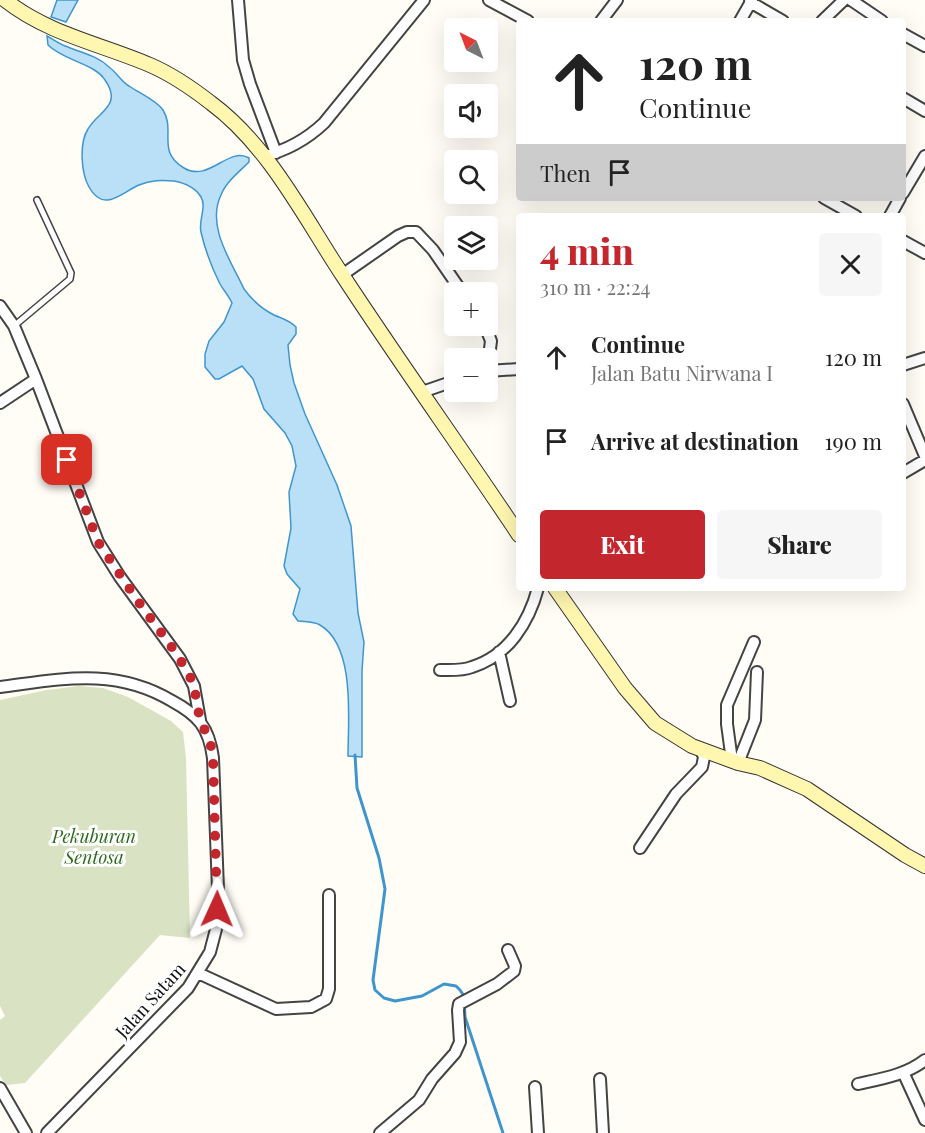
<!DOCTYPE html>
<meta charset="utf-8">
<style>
:root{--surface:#fff;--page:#f6f6f6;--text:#222;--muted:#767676;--accent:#c4262e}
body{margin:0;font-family:"Playfair Display",serif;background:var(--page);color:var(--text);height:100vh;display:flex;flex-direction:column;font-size:22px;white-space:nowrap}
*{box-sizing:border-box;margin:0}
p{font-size:20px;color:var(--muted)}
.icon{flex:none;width:33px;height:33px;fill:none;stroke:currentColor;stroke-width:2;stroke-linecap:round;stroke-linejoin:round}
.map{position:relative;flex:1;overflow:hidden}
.details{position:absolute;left:516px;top:213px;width:390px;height:378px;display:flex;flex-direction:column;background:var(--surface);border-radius:6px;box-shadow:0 6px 24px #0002}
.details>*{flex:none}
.hud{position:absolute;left:516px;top:18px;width:390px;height:183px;border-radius:6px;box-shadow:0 6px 24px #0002;background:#fff;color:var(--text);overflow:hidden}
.needle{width:39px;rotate:318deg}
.tools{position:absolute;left:444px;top:18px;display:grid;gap:12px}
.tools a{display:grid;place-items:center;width:54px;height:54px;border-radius:6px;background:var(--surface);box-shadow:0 6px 24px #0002;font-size:30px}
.pin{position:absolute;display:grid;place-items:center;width:51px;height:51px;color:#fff;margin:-26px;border-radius:12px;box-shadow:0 3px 9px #0006}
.me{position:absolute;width:66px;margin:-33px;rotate:1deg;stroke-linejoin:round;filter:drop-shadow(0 0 4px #0008)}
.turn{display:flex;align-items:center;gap:21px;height:126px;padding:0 24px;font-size:27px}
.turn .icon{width:78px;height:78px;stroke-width:2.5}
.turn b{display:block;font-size:42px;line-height:51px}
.then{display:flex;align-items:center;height:57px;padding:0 24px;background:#0003;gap:12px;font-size:22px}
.round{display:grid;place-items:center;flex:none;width:63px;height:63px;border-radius:6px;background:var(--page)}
.overview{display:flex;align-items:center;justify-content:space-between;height:102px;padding:0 24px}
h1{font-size:36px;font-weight:800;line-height:45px;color:var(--accent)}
.cta{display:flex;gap:12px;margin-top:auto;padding:12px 24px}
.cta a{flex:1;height:69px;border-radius:6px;background:var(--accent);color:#fff;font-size:24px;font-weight:800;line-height:69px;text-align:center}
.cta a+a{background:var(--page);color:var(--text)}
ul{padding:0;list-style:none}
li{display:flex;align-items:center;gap:18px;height:84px;padding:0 24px}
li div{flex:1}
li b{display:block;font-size:22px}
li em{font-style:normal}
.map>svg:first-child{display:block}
.cemetery{fill:#d9e3c4}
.water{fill:#b9e0f7;stroke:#3f96cf;stroke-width:1.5}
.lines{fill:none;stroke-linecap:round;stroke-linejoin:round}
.stream{stroke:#3f96cf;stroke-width:3}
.lane-casing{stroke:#444;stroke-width:8}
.street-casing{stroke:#444;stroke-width:14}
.secondary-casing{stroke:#333;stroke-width:16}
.lane{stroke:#fff;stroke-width:5}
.street{stroke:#fff;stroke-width:10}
.secondary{stroke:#fff6b0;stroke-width:14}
.route{stroke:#c4262e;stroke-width:10;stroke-dasharray:0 18}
.labels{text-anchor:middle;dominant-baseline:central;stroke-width:6;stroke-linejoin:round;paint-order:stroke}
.park-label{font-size:18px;font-style:italic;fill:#2f6b1f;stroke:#fff}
.street-label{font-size:18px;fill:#111;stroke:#fff}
</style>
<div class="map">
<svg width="925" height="1133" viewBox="0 0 925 1133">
<rect width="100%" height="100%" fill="#fffdf5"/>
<path class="cemetery" d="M79,686L103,688L128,697L171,721L183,732L186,758L190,938L160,935L25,1083L6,1085L0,1076V1020L5,1016L0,1006V700L47,690Z"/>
<path class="water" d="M57,0H78L66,22L51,17Z
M47,36C54,40 61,45 68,47C82,53 98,56 109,67C117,73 121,81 129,86C139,93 156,100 163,110C176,131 156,151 184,168C209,183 228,146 249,158V162C239,172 226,182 221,195C206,226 231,261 244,289C252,300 262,309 274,315C283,319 289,320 296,327V334L288,345L290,365L294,383L305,414L337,485L351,526L358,613L364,642L362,671V757L348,756C348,721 356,646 320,625C313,621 306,622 298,621L293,614L300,589L287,574L284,566L291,528L289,492L296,466L292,446L285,433L264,409L253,379L242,366L219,379H215L205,367V354L209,341L224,322L232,303C229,296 224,291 220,284C212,268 205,250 201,232C198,221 207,207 201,197C195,187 185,183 174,181C161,180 151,180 139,185C122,192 104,214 89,187C81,173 79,143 88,129C98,111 123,106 105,80C94,63 64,61 48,45Z"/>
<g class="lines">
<path class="stream" d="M355,755L357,788L379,858L385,889L373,980L375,990L384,998L395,1001L422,996L444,984L456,986L460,990L464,996L465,1017L503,1133"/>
<g class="lane-casing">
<path id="lane" d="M14,326L70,279L71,273L37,200"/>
</g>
<g class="street-casing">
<path id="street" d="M238,0L243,60L250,84L276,153
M489,0L528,21
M851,0L882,21
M750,2L783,21
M601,21L617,0
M740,21L752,0
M822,21L844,0
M903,34L925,46
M903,98L925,111
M264,156C288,150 306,140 324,123L424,0
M903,193L925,156
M824,198L856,216
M890,216L900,198
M903,241L925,253
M342,275L398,236L407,232H416L433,250L462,292
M0,306L14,326L36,379L98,542L120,577L180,659L194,686L200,720
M485,326L491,341L488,364
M903,365L925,358
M488,371L519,369
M422,392L454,381
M0,403L36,379
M903,404L925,456
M903,473L925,460
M499,652L510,701
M440,670C450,670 462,671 472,667C508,656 529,622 538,588
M0,687C62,679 115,667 172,701C198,715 209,727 213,758L218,889L216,929L210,952L188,988L47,1133
M732,761L727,724V705L754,642
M738,763L755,720L757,672
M640,848L676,794L702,767L704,757L701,750
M198,973L276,1009L311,1007L326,999L329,989V895
M903,1072L925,1120
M600,1079L603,1133
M858,1084C881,1079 906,1075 925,1060
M535,1087L538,1133
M0,1088L26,1133
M380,1133L419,1100L432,1079L455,1053L460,1042L458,1010L459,1004L497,984L514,971L515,966L508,950"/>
</g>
<g class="secondary-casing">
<path id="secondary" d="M5,0C48,34 101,44 150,65C171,74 193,89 211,103C269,146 304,217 343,276C400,363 461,448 519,535
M555,588L625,688L655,723L692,746L738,763L760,768L807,789L905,855L925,866"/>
</g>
<use href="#lane" class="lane"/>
<use href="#street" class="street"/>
<use href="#secondary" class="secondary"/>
</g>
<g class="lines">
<path class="route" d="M67,460L98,542L142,607L169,643L188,672L194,686L200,720L210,741L213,758L217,909"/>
</g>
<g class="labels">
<g class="park-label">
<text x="94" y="836">Pekuburan<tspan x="94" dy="21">Sentosa</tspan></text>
</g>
<g class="street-label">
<text transform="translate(150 1000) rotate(-48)">Jalan Satam</text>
</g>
</g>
</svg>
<div class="tools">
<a><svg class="needle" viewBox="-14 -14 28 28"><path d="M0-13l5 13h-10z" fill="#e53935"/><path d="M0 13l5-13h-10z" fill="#767676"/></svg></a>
<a><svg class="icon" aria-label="sound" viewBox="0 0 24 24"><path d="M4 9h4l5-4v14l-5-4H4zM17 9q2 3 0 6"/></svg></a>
<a><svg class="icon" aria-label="search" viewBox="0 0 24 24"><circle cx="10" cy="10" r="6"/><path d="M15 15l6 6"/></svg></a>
<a><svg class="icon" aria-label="layers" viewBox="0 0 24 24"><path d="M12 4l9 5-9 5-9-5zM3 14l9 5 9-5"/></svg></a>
<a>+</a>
<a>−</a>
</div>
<div class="pin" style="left:67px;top:460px;background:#d93025"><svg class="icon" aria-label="arrive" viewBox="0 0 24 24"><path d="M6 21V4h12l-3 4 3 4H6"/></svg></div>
<svg class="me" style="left:217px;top:909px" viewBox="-20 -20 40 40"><path d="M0-17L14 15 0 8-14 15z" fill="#c4262e" stroke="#fff" stroke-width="4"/></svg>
<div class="hud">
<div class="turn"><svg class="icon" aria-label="ahead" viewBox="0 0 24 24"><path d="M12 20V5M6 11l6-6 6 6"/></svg><div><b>120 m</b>Continue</div></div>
<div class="then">Then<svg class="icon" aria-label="arrive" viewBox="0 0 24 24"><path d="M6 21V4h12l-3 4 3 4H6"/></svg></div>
</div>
<section class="details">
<div class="overview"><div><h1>4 min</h1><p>310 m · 22:24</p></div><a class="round"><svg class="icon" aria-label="close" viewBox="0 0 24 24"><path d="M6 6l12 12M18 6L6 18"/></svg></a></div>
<ul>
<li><svg class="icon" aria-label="ahead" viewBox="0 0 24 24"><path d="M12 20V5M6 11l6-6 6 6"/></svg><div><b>Continue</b><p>Jalan Batu Nirwana I</p></div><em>120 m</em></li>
<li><svg class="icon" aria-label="arrive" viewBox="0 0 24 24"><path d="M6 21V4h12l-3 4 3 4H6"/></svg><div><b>Arrive at destination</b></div><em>190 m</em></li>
</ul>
<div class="cta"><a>Exit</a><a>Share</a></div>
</section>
</div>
